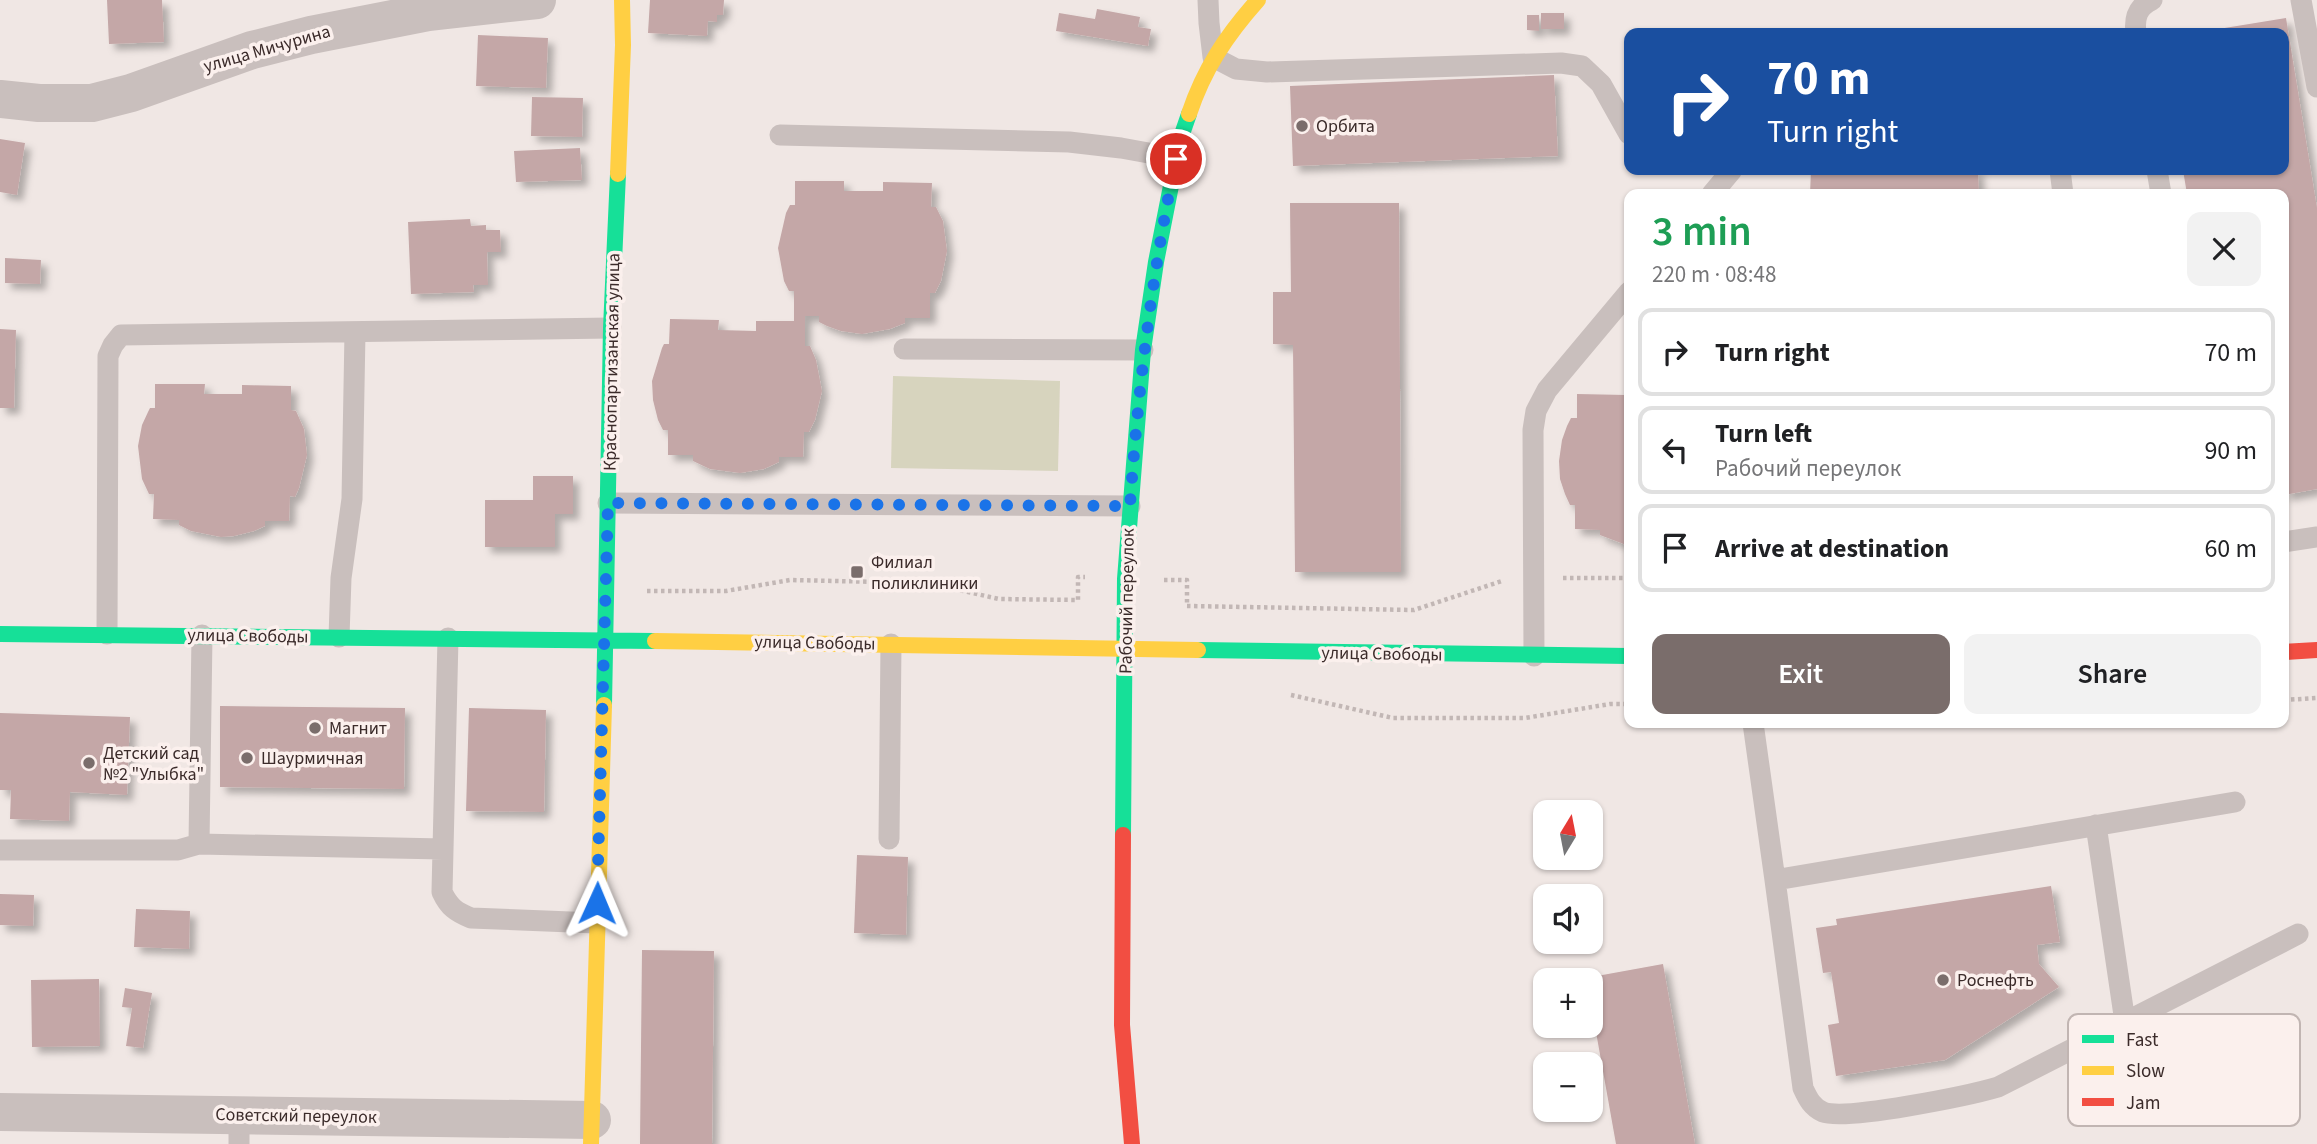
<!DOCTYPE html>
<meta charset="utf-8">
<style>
:root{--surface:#fff;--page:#f2f2f2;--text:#202124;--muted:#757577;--line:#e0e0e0;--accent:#7a6d6b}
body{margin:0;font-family:"Source Sans 3",sans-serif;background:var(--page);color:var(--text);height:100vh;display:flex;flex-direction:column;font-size:26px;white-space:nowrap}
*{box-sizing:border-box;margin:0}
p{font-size:23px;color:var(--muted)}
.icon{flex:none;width:38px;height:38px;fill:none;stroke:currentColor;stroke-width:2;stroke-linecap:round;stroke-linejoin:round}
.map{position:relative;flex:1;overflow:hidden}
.panel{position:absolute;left:1624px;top:189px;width:665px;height:539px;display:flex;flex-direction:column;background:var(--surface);border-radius:14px;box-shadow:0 2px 5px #0004}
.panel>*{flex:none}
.banner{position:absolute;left:1624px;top:28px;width:665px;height:147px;border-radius:14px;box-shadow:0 2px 5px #0004;background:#1a4fa0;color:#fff;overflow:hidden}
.needle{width:46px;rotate:10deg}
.buttons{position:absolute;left:1533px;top:800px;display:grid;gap:14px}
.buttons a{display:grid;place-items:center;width:70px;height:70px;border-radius:14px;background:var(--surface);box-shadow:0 2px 5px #0004;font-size:35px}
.pin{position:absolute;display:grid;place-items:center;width:60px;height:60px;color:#fff;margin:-30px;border:4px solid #fff;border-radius:50%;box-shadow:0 2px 7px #0007}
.me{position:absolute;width:77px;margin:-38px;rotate:1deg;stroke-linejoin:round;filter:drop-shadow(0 0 5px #0008)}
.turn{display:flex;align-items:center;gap:24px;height:147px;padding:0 28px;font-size:32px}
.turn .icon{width:91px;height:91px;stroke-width:2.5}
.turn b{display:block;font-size:49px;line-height:60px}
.round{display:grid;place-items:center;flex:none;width:74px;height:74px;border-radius:14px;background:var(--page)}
.overview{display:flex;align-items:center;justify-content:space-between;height:119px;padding:0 28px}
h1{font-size:42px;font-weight:600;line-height:52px;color:#1e9e55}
.button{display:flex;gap:14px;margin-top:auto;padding:14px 28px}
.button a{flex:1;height:80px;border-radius:14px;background:var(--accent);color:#fff;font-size:28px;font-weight:600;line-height:80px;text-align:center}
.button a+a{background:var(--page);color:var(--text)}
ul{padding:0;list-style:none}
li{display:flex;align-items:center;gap:21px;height:88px;margin:0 14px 10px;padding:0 14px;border:4px solid var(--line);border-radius:14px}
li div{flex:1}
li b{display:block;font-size:26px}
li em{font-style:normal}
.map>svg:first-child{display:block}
.green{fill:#d7d4be}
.building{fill:#c4a7a7;filter:url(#shadow)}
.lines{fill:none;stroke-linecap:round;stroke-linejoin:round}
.path{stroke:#c2b7b5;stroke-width:4.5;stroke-dasharray:3.5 3.5;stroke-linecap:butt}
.lane{stroke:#c9bfbd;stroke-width:21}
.street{stroke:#c9bfbd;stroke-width:38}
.fast{stroke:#16e098;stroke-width:16}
.slow{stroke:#ffcf43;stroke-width:16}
.jam{stroke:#f24e42;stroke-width:16}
.route{stroke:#1a73e8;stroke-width:12;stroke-dasharray:0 21.6}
.poi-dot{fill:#7a6d6b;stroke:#fbf0ed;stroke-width:2.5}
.labels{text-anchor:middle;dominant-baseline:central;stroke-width:7;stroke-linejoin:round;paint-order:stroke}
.street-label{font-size:18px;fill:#3b2b2a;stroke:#fbf0ed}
.poi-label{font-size:18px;fill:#3b2b2a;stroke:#fbf0ed;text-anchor:start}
.key{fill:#fbf0ed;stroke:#c1b5b2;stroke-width:2}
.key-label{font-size:19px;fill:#3b2b2a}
</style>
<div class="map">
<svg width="2317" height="1144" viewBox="0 0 2317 1144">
<defs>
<filter id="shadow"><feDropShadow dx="6" dy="6" stdDeviation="3.5" flood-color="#0004"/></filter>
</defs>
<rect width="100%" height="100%" fill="#f0e7e4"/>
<path class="green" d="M893,376L1060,381L1058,471L891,468Z"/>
<path class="building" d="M107,0H162L164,42L109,44Z
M650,0H724L723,15H717V22L708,21L707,36L648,33Z
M1097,9L1140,17L1138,27L1151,29L1148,46L1056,31L1059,13L1095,19Z
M1541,13H1564V29H1541Z
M1527,15H1539V31L1527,30Z
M2286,18L2317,208V489L2284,495V194H2187L2183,170H2284V33L2200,32Z
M478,35L548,38L546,88L476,86Z
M1554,75L1558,156L1293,166L1290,86Z
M532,97L583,98L582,137L531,136Z
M0,139L25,143L17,195L0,192Z
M580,148L582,180L516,182L514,151Z
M1811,170H1978L1979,194H1810Z
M795,181H844V191H883V182L932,183L931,207H936L943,221L947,251L941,281L935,293H930V318H905V323L890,329L862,334L841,331L827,326L819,322V316H805V346H810L816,360L822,391L815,420L809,432H804L803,457H779V462L764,469L740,473L710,469L693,461V455H668V430H663L658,420L653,400L652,381L662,348L664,344H669L670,319L719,320L718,330L756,331V321H794V291H789L784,281L778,248L786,213L790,205H795Z
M1290,203H1399L1401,572H1295L1293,345L1273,344V292H1291Z
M470,219L471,226L486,225V230H500L501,252H487L488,285H473L474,292L411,294L408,222Z
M5,258L41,260L40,284L5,283Z
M0,329L16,330L14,408H0Z
M155,384H205L204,394H242V385L291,386V410L296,411L304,429L307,455L299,488L295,497L290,496L289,521H265V526L254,531L234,536L221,537L191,531L179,525V520L153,519L154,494H149L142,479L138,446L142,425L148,412L150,408H155Z
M1577,394L1626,395V405H1629V546L1600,535V530L1575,529V505H1570L1565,494L1560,479L1559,461L1562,440L1567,426L1571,418H1577Z
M533,476H573V514H555V547H485V500H533Z
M220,706L405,708L404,789L220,787Z
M469,708L546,710L544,812L466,811Z
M0,713L130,717L127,795L70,792L69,821L10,819L11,790H0Z
M857,855L908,857L906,935L854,933Z
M2051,886L2060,942L2037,945L2039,964L2059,987L1945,1060L1836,1076L1828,1025L1839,1023L1831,972L1823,973L1816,928L1837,925L1836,919Z
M0,894L34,895L33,926L0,925Z
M136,909L190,911L189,949L134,947Z
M642,950L714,951L712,1144H640Z
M1663,964L1695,1144H1616L1591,1004V980H1587L1586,978Z
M99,979L100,1046L32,1047L31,980Z
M125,988L152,993L143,1048L126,1046L132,1008L122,1007Z"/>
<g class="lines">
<path class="path" d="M1563,578H1629
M1164,580H1187V606L1414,610L1502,581
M647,591H726L790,580L928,583L999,599L1078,600V577H1085
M1291,695L1393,718H1525L1610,704H1629
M2284,700L2317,698"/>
<path class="lane" d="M1208,0L1209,23L1213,57L1236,69L1267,72L1561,63L1582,66L1601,84L1629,134
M2301,0L2317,87
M2136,33C2134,18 2137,7 2152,0
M780,135L1069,142L1121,148L1176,158
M2060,170L2063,194
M2157,170L2161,194
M1712,194L1732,170
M904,349L1143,350
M608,503L1130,506
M2284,542L2317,537
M107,634L108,356L113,345L121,335L611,328
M339,637L341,578L352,499L355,332
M448,638L442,892C449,907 456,912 471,918L596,923
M1534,656L1533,430L1536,411L1547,390L1629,292
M1753,723L1775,880L2235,802
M2096,825L2125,1022
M889,839L891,644
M199,844L202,635
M0,850H178L199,844L443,849
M1775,880L1803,1088C1808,1099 1812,1107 1823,1112C1846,1121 1971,1095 1998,1087L2298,934
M239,1144V1115"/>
<path class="street" d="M0,99L39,103H92L131,93L252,50L311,35L428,12L537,0
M0,1112L592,1120"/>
<path class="fast" d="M0,634L655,641
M1198,650L1629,656
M604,705L611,328L618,174
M1123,835L1125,579L1143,350L1156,262L1180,140L1189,114"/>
<path class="slow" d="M1189,114C1204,69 1226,36 1258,0
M618,174L623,45L622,0
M655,641L1198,650
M591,1144L604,705"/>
<path class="jam" d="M2284,652L2317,650
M1123,835L1122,1025L1132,1144"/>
</g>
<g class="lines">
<path class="route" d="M597,903L608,503L1130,506C1138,389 1152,274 1176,159"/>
</g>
<g class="poi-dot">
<circle cx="1302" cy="126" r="7"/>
<rect x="850" y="565" width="14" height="14" rx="3.5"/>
<circle cx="315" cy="728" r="7"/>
<circle cx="247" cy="758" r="7"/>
<circle cx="89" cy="763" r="7"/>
<circle cx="1943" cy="980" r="7"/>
</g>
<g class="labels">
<g class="street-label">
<text transform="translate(267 49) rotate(-16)">улица Мичурина</text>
<text transform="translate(612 362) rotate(-89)">Краснопартизанская улица</text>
<text transform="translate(1127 601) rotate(-89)">Рабочий переулок</text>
<text transform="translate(248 636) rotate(1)">улица Свободы</text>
<text transform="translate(815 643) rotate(1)">улица Свободы</text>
<text transform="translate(1382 654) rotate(1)">улица Свободы</text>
<text transform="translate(296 1116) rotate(1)">Советский переулок</text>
</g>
<g class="poi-label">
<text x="1316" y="126">Орбита</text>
<text x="871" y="562">Филиал<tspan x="871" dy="21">поликлиники</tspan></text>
<text x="329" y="728">Магнит</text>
<text x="103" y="753">Детский сад<tspan x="103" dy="21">№2 "Улыбка"</tspan></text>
<text x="261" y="758">Шаурмичная</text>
<text x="1957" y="980">Роснефть</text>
</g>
</g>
<rect x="2068" y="1014" width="232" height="112" rx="10" class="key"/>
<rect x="2082" y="1035" width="32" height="8" fill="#16e098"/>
<rect x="2082" y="1066" width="32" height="9" fill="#ffcf43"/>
<rect x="2082" y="1098" width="32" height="8" fill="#f24e42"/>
<g class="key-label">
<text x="2126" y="1046">Fast</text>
<text x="2126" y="1077">Slow</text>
<text x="2126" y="1109">Jam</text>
</g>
</svg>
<div class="buttons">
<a><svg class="needle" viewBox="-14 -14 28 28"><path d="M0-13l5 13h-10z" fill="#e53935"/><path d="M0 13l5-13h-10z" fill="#757577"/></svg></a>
<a><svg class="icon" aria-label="sound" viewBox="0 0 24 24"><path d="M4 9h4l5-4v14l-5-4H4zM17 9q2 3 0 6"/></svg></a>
<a>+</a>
<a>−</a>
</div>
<div class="pin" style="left:1176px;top:159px;background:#d93025"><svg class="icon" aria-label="arrive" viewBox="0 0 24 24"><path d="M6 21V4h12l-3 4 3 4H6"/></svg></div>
<svg class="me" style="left:597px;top:903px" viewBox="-20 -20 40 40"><path d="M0-17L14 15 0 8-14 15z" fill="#1a73e8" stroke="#fff" stroke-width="4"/></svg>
<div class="banner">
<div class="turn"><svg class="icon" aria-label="right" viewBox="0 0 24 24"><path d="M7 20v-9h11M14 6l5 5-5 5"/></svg><div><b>70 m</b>Turn right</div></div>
</div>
<section class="panel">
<div class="overview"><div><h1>3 min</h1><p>220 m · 08:48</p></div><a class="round"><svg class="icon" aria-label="close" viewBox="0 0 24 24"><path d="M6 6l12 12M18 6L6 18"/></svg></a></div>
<ul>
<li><svg class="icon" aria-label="right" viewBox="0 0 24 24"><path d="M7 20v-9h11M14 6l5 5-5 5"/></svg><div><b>Turn right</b></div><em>70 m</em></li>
<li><svg class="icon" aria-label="left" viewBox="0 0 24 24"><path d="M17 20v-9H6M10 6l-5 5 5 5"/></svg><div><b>Turn left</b><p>Рабочий переулок</p></div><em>90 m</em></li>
<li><svg class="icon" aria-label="arrive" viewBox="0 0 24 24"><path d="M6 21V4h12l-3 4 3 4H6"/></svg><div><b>Arrive at destination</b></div><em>60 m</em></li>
</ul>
<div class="button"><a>Exit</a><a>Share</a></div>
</section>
</div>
